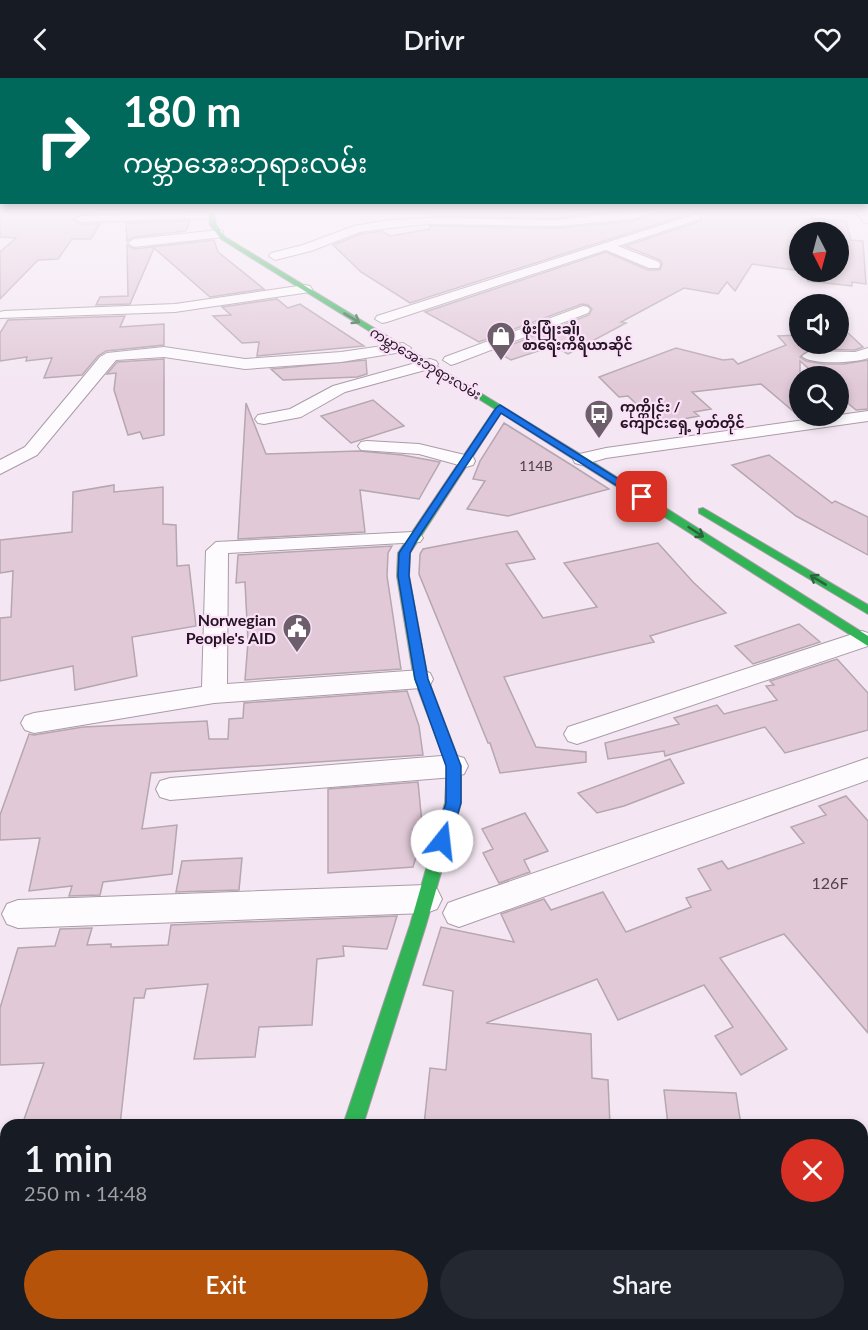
<!DOCTYPE html>
<meta charset="utf-8">
<style>
:root{--surface:#171b24;--page:#242831;--text:#f1f3f6;--muted:#9ea1a6;--accent:#b45309}
body{margin:0;font-family:Lato,"Noto Sans Myanmar",sans-serif;background:var(--page);color:var(--text);height:100vh;display:flex;flex-direction:column;font-size:22px;white-space:nowrap}
*{box-sizing:border-box;margin:0}
p{font-size:20px;color:var(--muted)}
.icon{flex:none;width:33px;height:33px;fill:none;stroke:currentColor;stroke-width:2;stroke-linecap:round;stroke-linejoin:round}
.map{position:relative;flex:1;overflow:hidden}
.drawer{position:absolute;left:0px;top:1041px;width:868px;height:212px;display:flex;flex-direction:column;background:var(--surface);border-radius:18px 18px 0 0;box-shadow:0 3px 9px #0003}
.drawer>*{flex:none}
.top-card{position:absolute;left:0px;top:0px;width:868px;height:126px;box-shadow:0 3px 9px #0003;background:#00695c;color:#fff;overflow:hidden}
.needle{width:39px;rotate:174deg}
.fabs{position:absolute;left:789px;top:144px;display:grid;gap:12px}
.fabs a{display:grid;place-items:center;width:60px;height:60px;border-radius:50%;background:var(--surface);box-shadow:0 3px 9px #0003;font-size:30px}
.pin{position:absolute;display:grid;place-items:center;width:51px;height:51px;color:#fff;margin:-26px;border-radius:12px;box-shadow:0 3px 9px #0006}
.me{position:absolute;width:66px;margin:-33px;rotate:16deg;stroke-linejoin:round;filter:drop-shadow(0 0 4px #0008)}
.turn{display:flex;align-items:center;gap:21px;height:126px;padding:0 24px;font-size:27px}
.turn .icon{width:78px;height:78px;stroke-width:2.5}
.turn b{display:block;font-size:42px;line-height:51px}
.round{display:grid;place-items:center;flex:none;width:63px;height:63px;border-radius:32px;background:var(--page)}
.head{display:flex;align-items:center;justify-content:space-between;height:102px;padding:0 24px}
h1{font-size:36px;font-weight:600;line-height:45px}
.cta{display:flex;gap:12px;margin-top:auto;padding:12px 24px}
.cta a{flex:1;height:69px;border-radius:36px;background:var(--accent);color:#fff;font-size:24px;font-weight:600;line-height:69px;text-align:center}
.cta a+a{background:var(--page);color:var(--text)}
header{display:flex;justify-content:space-between;align-items:center;height:78px;padding:0 24px;background:var(--surface);font-size:27px;font-weight:600}
.map>svg:first-child{display:block}
.building{fill:#e1c9d8;stroke:#b5a6af;stroke-width:1.5}
.lines{fill:none;stroke-linecap:round;stroke-linejoin:round}
.street-casing{stroke:#a99ca8;stroke-width:2}
.fast-casing{stroke:#a99ca8;stroke-width:2}
.street{fill:#fdfbfd;fill-rule:evenodd}
.fast{fill:#30b455;fill-rule:evenodd}
.oneway{stroke:#2a643c}
.route{fill:#1a73e8;stroke:#114b97;stroke-width:1.5}
.labels{text-anchor:middle;dominant-baseline:central;stroke-width:4.5;stroke-linejoin:round;paint-order:stroke}
.far-poi-label{font-size:14px;font-weight:bold;fill:#231422;stroke:#fae1f8;text-anchor:start}
.far-street-label{font-size:14px;fill:#231422;stroke:#fae1f8}
.number-label{font-size:14px;fill:#524150}
.poi-label{font-size:16px;font-weight:bold;fill:#231422;stroke:#fae1f8;text-anchor:end}
.near-number-label{font-size:16px;fill:#524150}
</style>
<header><svg class="icon" aria-label="back" viewBox="0 0 24 24"><path d="M15 5l-7 7 7 7"/></svg>Drivr<svg class="icon" aria-label="heart" viewBox="0 0 24 24"><path d="M12 20l-8-8c-3-5 5-10 8-4 3-6 11-1 8 4z"/></svg></header>
<div class="map">
<svg width="868" height="1252" viewBox="0 0 868 1252">
<rect width="100%" height="100%" fill="#f4e7f3"/>
<path class="building" d="M0,131H110L107,135L81,136L74,139L73,142L80,146H100L91,161H72L58,181L38,182L0,221V174L16,160L0,159Z
M126,131H194L126,135Z
M433,131L519,133L624,131L558,140L432,138Z
M668,131H802L813,140L846,143L851,162L863,163L866,206L852,204V208L808,203L807,194H838V154H800V193L752,186L735,213L727,204L718,216L684,210L621,244L626,245L568,276L553,268L511,282L495,273L589,237L592,231L588,227L582,226L479,264L425,234L606,174L648,192H660L662,186L660,182L625,168L701,143L702,136L695,134L410,225L361,194L333,167L361,156L382,153L390,158L430,151V148L558,150L634,143Z
M190,143L186,153L134,159L127,163L126,145Z
M214,162L218,174L264,211L210,219L154,170L130,226L96,227L100,219L128,218L127,167L134,171Z
M277,221L288,230L300,226L364,268L257,278L259,264L242,265L213,238L231,237L222,229Z
M125,238L120,249L164,246V267L106,273L98,278L82,297L44,300L52,280L26,283L27,279L0,283V255L8,242Z
M847,254L863,269L855,272L810,271L800,279L806,283L823,286H844L868,282V331L856,332L838,317V298H817L800,283V339L761,306L692,314L711,331L694,334L699,338L657,346L628,318L619,319L599,299L676,270L723,282L733,281L738,286L786,267L778,258L800,257V266H838V255Z
M164,281V357L143,361L140,354L128,357L114,312L116,295L107,296L117,284Z
M366,282L367,296L357,299L283,302L271,291Z
M373,322L404,348L351,365L321,338Z
M246,325L266,376L359,373L402,377L440,384L419,421L360,412L365,454L238,461Z
M504,345L573,388L609,411L508,438L467,431L485,403L473,401L480,383Z
M769,377L832,425L835,423L868,439V477L796,438L732,387Z
M114,407V414L163,409V446L176,447L177,488L189,487L196,548L132,559L137,598L75,612L73,588L0,603V540L11,539L13,493L0,495V462L72,454L73,414Z
M517,453L535,481L506,486L543,540L597,529L564,485L658,465L693,504L726,535L650,558L654,564L504,599L536,669L586,674V684L500,695L490,665H488L419,496L420,476L423,471Z
M392,468L388,475L387,498L401,591L245,602L248,564L245,504L236,505L238,477Z
M799,546L820,564L753,586L735,568Z
M837,581L868,615V652L785,675L765,649L665,678L664,673L608,681L605,665L679,646L674,640L717,627L724,636L777,622L766,608L774,607L770,603Z
M407,613L419,648L423,677L151,695L142,751L177,747L172,796L103,804L100,817L69,818L72,808L29,813L40,760L0,762V737L29,656L34,657L83,649L207,643L209,661H228L229,641L243,640L244,625Z
M670,681L684,705L624,728L597,735L578,715Z
M418,704L423,756L413,789L328,795V711Z
M846,718L868,743V955L784,856L720,880L787,971L741,997L715,958L733,949L704,907L618,942L597,901L486,945L591,956L592,1000L608,1002L610,1047H424L430,990L446,992L453,913L423,907L441,849L514,864L501,836L544,821L551,832L603,814L626,854L691,829L686,820L711,812L698,791L722,783L728,791L804,765L791,749L826,737L819,728Z
M525,735L548,773L524,782L530,794L499,805L483,775L493,771L482,751Z
M242,780L239,812L176,814L182,783Z
M397,838L387,871L343,868L344,878L317,881L312,947L259,949L255,979L194,981L208,906L146,911L144,920H134L120,1047H22L44,985L0,987V930L18,870L55,868L60,851L92,850L87,867L111,866V869L168,867L171,847Z
M664,1012L736,1015L741,1047H668Z"/>
<g class="lines">
<g class="street-casing">
<path id="street" d="M646,131H666L633,141L558,148L429,146L390,150L360,154L311,173L275,182L269,178L271,175L303,167L354,148L390,142L429,140L558,142Z
M853,131H865L868,135V145L864,144Z
M210,135L214,136V140L81,144L75,141L81,138Z
M696,136L700,137V141L618,168L659,184L660,187L659,190H649L606,172L387,244L382,245L375,241L377,238Z
M219,152L223,153V159L134,169L128,165L134,161Z
M305,207L310,208L312,211L310,214L175,234L0,240V234L4,233L175,226Z
M583,228L588,229L590,232L588,235L457,285L451,287L443,282L445,279Z
M403,265L411,270L408,273L341,284L245,291L164,279L116,282L37,377L0,396V382L25,369L100,279L107,275L164,269L245,281L341,274Z
M868,270V280C856,285 810,287 802,278L810,273L855,274Z
M430,281L436,283L438,286L436,289L345,314L301,339L264,346L258,345L255,341L258,337L290,331L333,308Z
M868,333V343L606,380L582,387L575,385L573,381L575,377L606,370Z
M367,363L419,366L473,379L475,383L473,387L466,389L419,376L361,372L358,368L361,364Z
M413,454L420,456L423,460L420,464L228,475L227,606L421,592L430,595L433,601L430,607L421,610L214,625L34,655L25,652L21,645L25,638L34,635L202,609L206,473L216,464Z
M862,553L868,555V568L577,666L568,663L564,656L568,649Z
M454,677L464,680L468,688L464,696L454,699L170,722L160,719L156,711L160,703L170,700Z
M868,680V702L459,849L448,845L443,835L448,825L459,821Z
M426,807L437,811L442,821L437,831L426,835L18,850L7,846L2,836L7,826L18,822Z
M0,1139L6,1140V1180L0,1179Z
M267,1246H311L310,1252H266Z"/>
</g>
<g class="fast-casing">
<path id="fast" d="M208,131H214L216,147L225,159L585,379L868,558V568L501,335L410,475L409,498L428,601L461,688V725L426,847L363,1047H343L410,847L445,725L447,688L414,601L397,498L398,475L495,331L221,161L210,147Z
M703,430L868,527V536L699,435V431Z"/>
</g>
<use href="#street" class="street"/>
<use href="#fast" class="fast"/>
</g>
<defs><path id="oneway-shaft" d="M-6 0H5M1.5-3L5.5 0L1.5 3" fill="none" stroke-width="1.6" stroke-linecap="round" stroke-linejoin="round" transform="scale(1.5)"/></defs>
<g class="oneway">
<use href="#oneway-shaft" transform="translate(352 240) rotate(31)"/>
<use href="#oneway-shaft" transform="translate(696 454) rotate(33)"/>
<use href="#oneway-shaft" transform="translate(818 502) rotate(-149)"/>
</g>
<linearGradient id="sky" x2="0" y2="1"><stop stop-color="#88afe6"/><stop offset="0.43" stop-color="#faf4fa"/><stop offset="1" stop-color="#faf4fa" stop-opacity="0"/></linearGradient>
<rect width="868" height="307" fill="url(#sky)"/>
<path class="route" d="M500,327L647,419L638,421L501,335L418,460L410,475L409,498L428,601L461,688V725L450,763L448,768L442,770L437,768L434,763L446,725V688L415,601L398,498L399,475L496,330Z"/>
<defs>
<g id="shop-pin" transform="scale(1.5)"><path d="M0 17L-7.5 6A9.5 9.5 0 1 1 7.5 6Z" fill="#6c5e6b" stroke="#fae1f8"/><path d="M-5-2.5h2.3a2.7 3.5 0 0 1 5.4 0H5L5.5 6h-11ZM-1.5-2.5h3a1.5 2.3 0 0 0-3 0Z" fill="#fff"/></g>
<g id="bus-pin" transform="scale(1.5)"><path d="M0 17L-7.5 6A9.5 9.5 0 1 1 7.5 6Z" fill="#6c5e6b" stroke="#fae1f8"/><path d="M-5-6H5V4H4V6H2V4H-2V6H-4V4H-5ZM-3.5-4V0h7V-4ZM-3.5 1.2v1.5H-2V1.2ZM2 1.2v1.5H3.5V1.2Z" fill="#fff"/></g>
<g id="civic-pin" transform="scale(1.5)"><path d="M0 17L-7.5 6A9.5 9.5 0 1 1 7.5 6Z" fill="#6c5e6b" stroke="#fae1f8"/><path d="M-.6-6.5H3V-4.5H.6V-3L4-1V1h2V6H-6V1h2V-1L-.6-3ZM-1.2 2.5V6h2.4V2.5Z" fill="#fff"/></g>
</defs>
<g fill-rule="evenodd">
<use href="#shop-pin" x="501" y="258"/>
<use href="#bus-pin" x="599" y="336"/>
<use href="#civic-pin" x="297" y="550"/>
</g>
<g class="labels">
<g class="far-poi-label">
<text x="522" y="250">ဖိုးပြုံးချို<tspan x="522" dy="16">စာရေးကိရိယာဆိုင်</tspan></text>
<text x="620" y="328">ကုက္ကိုင်း /<tspan x="620" dy="16">ကျောင်းရှေ့ မှတ်တိုင်</tspan></text>
</g>
<g class="far-street-label">
<text transform="translate(426 285) rotate(31)">ကမ္ဘာအေးဘုရားလမ်း</text>
</g>
<g class="number-label">
<text x="536" y="387">114B</text>
</g>
<g class="poi-label">
<text x="276" y="541">Norwegian<tspan x="276" dy="18">People's AID</tspan></text>
</g>
<g class="near-number-label">
<text x="830" y="804">126F</text>
</g>
</g>
</svg>
<div class="fabs">
<a><svg class="needle" viewBox="-14 -14 28 28"><path d="M0-13l5 13h-10z" fill="#e53935"/><path d="M0 13l5-13h-10z" fill="#9ea1a6"/></svg></a>
<a><svg class="icon" aria-label="sound" viewBox="0 0 24 24"><path d="M4 9h4l5-4v14l-5-4H4zM17 9q2 3 0 6"/></svg></a>
<a><svg class="icon" aria-label="search" viewBox="0 0 24 24"><circle cx="10" cy="10" r="6"/><path d="M15 15l6 6"/></svg></a>
</div>
<div class="pin" style="left:642px;top:419px;background:#d93025"><svg class="icon" aria-label="arrive" viewBox="0 0 24 24"><path d="M6 21V4h12l-3 4 3 4H6"/></svg></div>
<svg class="me" style="left:442px;top:763px" viewBox="-20 -20 40 40"><circle r="19" fill="#fff"/><path d="M0-13L10 11 0 6-10 11z" fill="#1a73e8"/></svg>
<div class="top-card">
<div class="turn"><svg class="icon" aria-label="right" viewBox="0 0 24 24"><path d="M7 20v-9h11M14 6l5 5-5 5"/></svg><div><b>180 m</b>ကမ္ဘာအေးဘုရားလမ်း</div></div>
</div>
<section class="drawer">
<div class="head"><div><h1>1 min</h1><p>250 m · 14:48</p></div><a class="round" style="background:#d93025;color:#fff"><svg class="icon" aria-label="close" viewBox="0 0 24 24"><path d="M6 6l12 12M18 6L6 18"/></svg></a></div>
<div class="cta"><a>Exit</a><a>Share</a></div>
</section>
</div>
